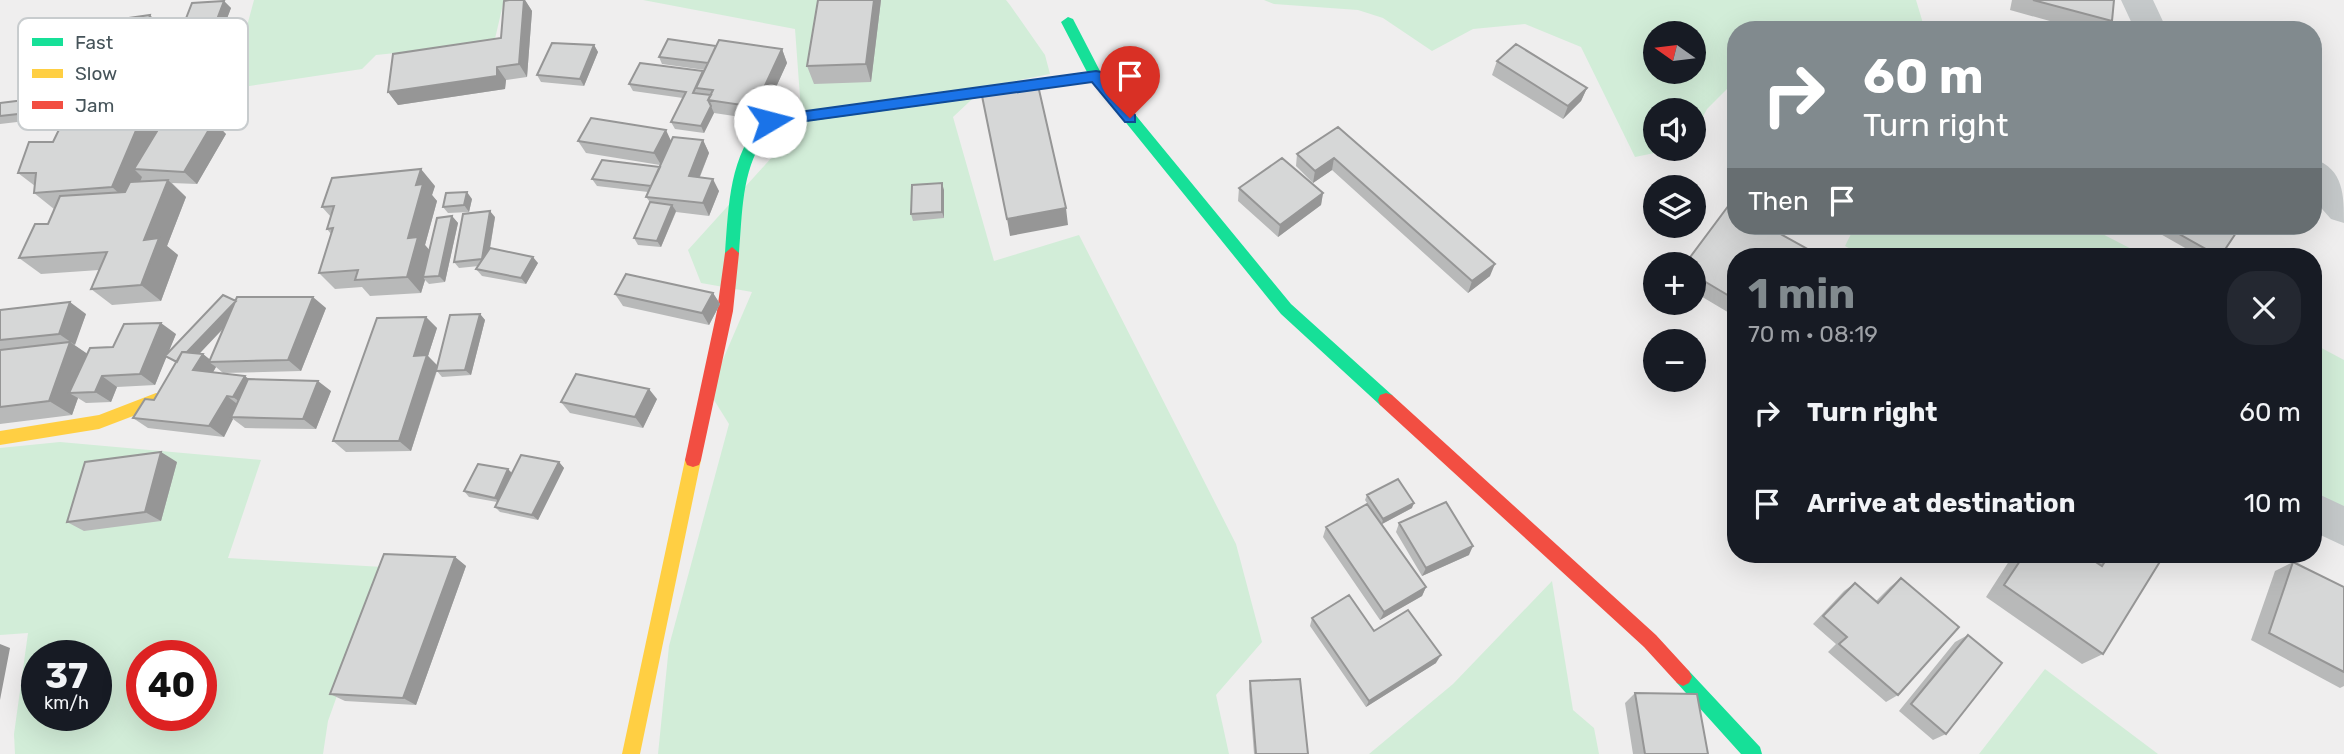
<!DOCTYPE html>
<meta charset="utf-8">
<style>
:root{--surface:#171b24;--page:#242831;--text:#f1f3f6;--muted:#9ea1a6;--accent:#818a8e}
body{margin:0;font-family:Rubik,sans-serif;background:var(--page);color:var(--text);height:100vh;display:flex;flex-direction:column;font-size:26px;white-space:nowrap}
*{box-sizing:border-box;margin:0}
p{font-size:23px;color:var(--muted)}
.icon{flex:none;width:38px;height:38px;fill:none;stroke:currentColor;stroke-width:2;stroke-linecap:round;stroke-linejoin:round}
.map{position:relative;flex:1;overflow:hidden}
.drawer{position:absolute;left:1727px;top:248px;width:595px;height:315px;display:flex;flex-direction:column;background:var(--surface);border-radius:28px;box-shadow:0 7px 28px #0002}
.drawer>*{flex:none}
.top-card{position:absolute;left:1727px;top:21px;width:595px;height:214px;border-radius:28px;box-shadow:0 7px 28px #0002;background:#818a8e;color:#fff;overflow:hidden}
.needle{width:46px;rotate:284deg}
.fabs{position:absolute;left:1643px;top:21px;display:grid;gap:14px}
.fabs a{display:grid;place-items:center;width:63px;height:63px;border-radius:50%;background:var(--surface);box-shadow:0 7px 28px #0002;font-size:35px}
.speed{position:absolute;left:21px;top:640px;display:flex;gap:14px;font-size:35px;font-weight:700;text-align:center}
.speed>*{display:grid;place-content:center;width:91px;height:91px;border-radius:50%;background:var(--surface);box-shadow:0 7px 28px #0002;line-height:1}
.speed small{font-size:18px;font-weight:400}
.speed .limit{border:10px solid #d22;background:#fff;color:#111}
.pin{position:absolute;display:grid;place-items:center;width:60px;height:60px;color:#fff;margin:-72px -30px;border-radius:50% 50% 50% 0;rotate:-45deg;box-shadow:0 0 7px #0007}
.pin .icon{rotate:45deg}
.me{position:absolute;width:77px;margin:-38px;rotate:82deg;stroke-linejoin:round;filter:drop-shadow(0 0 5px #0008)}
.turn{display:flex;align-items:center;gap:24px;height:147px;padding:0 21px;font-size:32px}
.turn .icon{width:91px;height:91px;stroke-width:2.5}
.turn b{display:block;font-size:49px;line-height:60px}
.then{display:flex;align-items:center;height:66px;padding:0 21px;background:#0003;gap:14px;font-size:26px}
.round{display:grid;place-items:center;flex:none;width:74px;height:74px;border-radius:28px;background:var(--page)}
.overview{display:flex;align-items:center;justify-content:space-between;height:119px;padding:0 21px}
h1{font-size:42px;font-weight:700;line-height:52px;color:var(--accent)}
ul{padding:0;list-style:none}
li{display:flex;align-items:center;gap:21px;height:91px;padding:0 21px}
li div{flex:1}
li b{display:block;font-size:26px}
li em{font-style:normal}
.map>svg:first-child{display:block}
.green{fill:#d2edd8;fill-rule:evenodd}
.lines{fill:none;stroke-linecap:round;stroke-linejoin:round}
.street{fill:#c5c9ca;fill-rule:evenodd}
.fast{fill:#16e098;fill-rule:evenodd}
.slow{fill:#ffcf43;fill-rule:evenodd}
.jam{fill:#f24e42;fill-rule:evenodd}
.wall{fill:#b8b9b9;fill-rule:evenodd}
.shaded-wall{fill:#969696}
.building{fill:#d6d7d7;stroke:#969696;stroke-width:2}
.route{fill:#1a73e8;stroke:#114b97;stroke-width:2}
.key{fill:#fff;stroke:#c8ccce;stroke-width:2}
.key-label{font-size:19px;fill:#46545a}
</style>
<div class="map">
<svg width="2344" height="754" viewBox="0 0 2344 754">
<rect width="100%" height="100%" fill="#efeeee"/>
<path class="green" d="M254,0H504L494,43L376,55L362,69L230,89Z
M643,0H1006L1010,5L1045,55L1050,74L985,87L953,117L994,261L1079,235L1236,544L1262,642L1216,695L1229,754H658L669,646L729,424L709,392L752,292L701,283L688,250L802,124L795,29Z
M1264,0H1916L1925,30H1736V80L1707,109L1694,134V110H1656V149H1674L1635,157L1581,47L1525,24L1473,29L1432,51L1383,18L1358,10L1274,4ZM1694,33V72H1656V33Z
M1855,226H2087L2147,257H1865L1845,246Z
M2314,344L2344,360V523L2314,506Z
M60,442L261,460L228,558L383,567L328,721L323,754H15L14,734L28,633L0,635V448ZM37,656H96V716H37ZM142,656H201V716H142Z
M1552,581L1573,710L1594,728L1599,754H1369L1453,684Z
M2045,669L2158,754H1979Z"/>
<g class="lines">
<path class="street" d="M2121,0H2153L2167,30H2135Z
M2314,159C2344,169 2344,196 2344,223L2331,219L2314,200Z
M2314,492L2344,506V546L2314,532Z"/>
<path class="fast" d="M1068,17L1073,19L1101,73L1291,304L1392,395L1394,400L1392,405L1386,407L1380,405L1281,314L1093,82L774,126C741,161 743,208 739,253L732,259L727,257L725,253C729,203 729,155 765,117L1087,72L1061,22Z
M1683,668L1689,671L1760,747L1762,754H1741L1677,683L1674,677L1677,671Z"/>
<path class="slow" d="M156,393L162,395L164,400L162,405L99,429L0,445V431L99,415Z
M693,453L699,455L701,460L640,754H622L685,460L687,455Z"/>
<path class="jam" d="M732,247L739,253L733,311L701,460L699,465L693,467L687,465L685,460L717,311L725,253Z
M1386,393L1392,395L1656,635L1689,671L1692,677L1689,683L1683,686L1677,683L1644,647L1380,405L1378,400L1380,395Z"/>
</g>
<path class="wall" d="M509,0H525L532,11L527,77L506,80L505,89L398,105L388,92L501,38Z
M818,0H881L871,82L814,84L807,66Z
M2012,0H2114L2112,21L2105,30H2082L2010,10Z
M224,1L231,8L223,29L228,34L221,62L200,66L195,60L189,85L158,90L150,82L148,91L76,102L160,24L185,21Z
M594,45L598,52L584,86L541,82L537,75Z
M716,46L782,49L787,63L761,120L714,113L704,133L675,129L671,122L683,98L633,91L629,84L703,73L705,70L662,64L659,57Z
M1497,61L1587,88L1581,101L1563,119L1492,75Z
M226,101L220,117L184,119L226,134L197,184L172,183L186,197L167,246L178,255L161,301L112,305L91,289L99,270L41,274L19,258L48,224L54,209L34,193L35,186L18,173L53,142L68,111Z
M0,103L49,105L43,119L0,124Z
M1338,127L1490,276L1468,293L1332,170L1313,183L1296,166L1297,154Z
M703,140L709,153L700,177L719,191L709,216L676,212L661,247L638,245L634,238L650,202L646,197L648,192L597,186L592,179L660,167V165L586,153L578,141Z
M435,186L432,195L437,201L425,245L429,250L452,216L458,223L445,282L429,284L425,280L421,293L370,296L362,287L335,289L319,273L331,234L327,229L331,217L322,207Z
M1239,188L1323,193L1321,205L1278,237L1238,201Z
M944,190V218L913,221L911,214Z
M472,199L469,212L448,213L443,207Z
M495,217L490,249L538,263L526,284L482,276L476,269L479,266L459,268L454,262Z
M1797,226H1815L1810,233Z
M2162,226H2222L2220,257H2201L2157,232Z
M1736,257V317L1694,292V264Z
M713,293L720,304L709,325L623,306L615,294Z
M235,300L326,308L301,371L223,373L216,367L213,372L249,380L331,391L316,429L245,428L233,419L224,437L148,428L133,418L154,400L176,363L166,357L155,385L117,387L111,402L86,403L78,398L72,415L0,424V310L86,314L74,345L87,354L113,347L176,334L168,353ZM224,328L210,360L203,354H199Z
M480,314L485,320L471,375L442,377L437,371L411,451L346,452L333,441L426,317L437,328L428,356L437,366Z
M657,399L643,428L570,413L561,402Z
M177,462L161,521L84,531L67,522Z
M559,462L564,468L538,520L500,512L495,507L497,502L469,497L464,491L512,473Z
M1367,495L1412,508L1382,524L1426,587L1422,596L1380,620L1323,537L1326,527L1378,519L1365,500Z
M1399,523L1469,555L1422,576L1396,532Z
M2013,555H2085L2093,560L2096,555H2164L2103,654L2082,664L1986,597Z
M455,557L466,566L416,705L345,701L330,694Z
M2293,562L2344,587V686L2340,688L2251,640L2275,571Z
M1901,578L1898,695L1886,702L1828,652L1836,644L1813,624L1844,591L1855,583L1876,601L1890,587Z
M1312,618L1374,631L1436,663L1366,707L1310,626Z
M1968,635L1946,734L1933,740L1899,711L1955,642Z
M1250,681L1308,754H1254L1249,689Z
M1635,693L1708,754H1633L1625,703Z"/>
<path class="shaded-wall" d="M524,0H525L532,11L527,77L519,64Z
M874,0H881L871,82L866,64Z
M224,1L231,8L223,29L228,34L221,62L200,66L195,60L189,85L158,90L150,82L148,91L76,102L62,89L150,15L163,28L189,20L201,34L221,28L216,22Z
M594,45L598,52L584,86L580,79Z
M782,49L787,63L761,120L755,107Z
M497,67L506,80L505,89L398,105L388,92Z
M1587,88L1581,101L1563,119L1568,106Z
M219,94L226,101L220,117L214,110Z
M41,98L49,105L43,119L36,112Z
M711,106L714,113L704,133L701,126Z
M146,107L164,125L134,169L142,177L131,204L112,187Z
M214,121L226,134L197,184L184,172Z
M666,130L672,143L661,165L654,153Z
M703,140L709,153L695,188L689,176Z
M1334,158L1332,170L1313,183L1315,171Z
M421,169L435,186L432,195L437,201L425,245L432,253L423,277L425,280L421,293L407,277L408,238L416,185Z
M713,179L719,191L709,216L703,203Z
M168,180L186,197L167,246L178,255L161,301L141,285L144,240Z
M942,183L944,190V218L942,212Z
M467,192L472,199L469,212L464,205Z
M1323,193L1321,205L1278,237L1280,225Z
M672,205L676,211L661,247L657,241Z
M1066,208L1068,225L1010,236L1007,219Z
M490,211L495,217L487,265L482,259Z
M452,216L458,223L445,282L439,276Z
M533,257L538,263L526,284L521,278Z
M1495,264L1490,276L1468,293L1472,281Z
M713,293L720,304L709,325L702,313Z
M313,297L326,308L301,371L288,360Z
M236,301L243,307L186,368L178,362Z
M70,302L86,314L75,345L59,334Z
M480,314L485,320L471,375L465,370Z
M426,317L437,328L428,356L438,366L411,451L399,441L414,356Z
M161,323L176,334L155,385L140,374Z
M70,342L92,357L69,393L78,398L72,415L49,401Z
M203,354L213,362H209L216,367L208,381L193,370Z
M102,376L117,387L111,402L95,392Z
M245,376L259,387L247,407L233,397Z
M318,381L331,391L316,429L303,419Z
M649,389L657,399L643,428L635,417Z
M227,396L241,407L231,417L233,419L224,437L209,426Z
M161,452L177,462L161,521L145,512Z
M559,462L564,468L538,520L532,515Z
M508,469L514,475L500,503L495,498Z
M1414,503L1412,508L1382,524L1383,519Z
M1473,546L1469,555L1422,576L1426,568Z
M455,557L466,566L416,705L403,698Z
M1426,587L1422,596L1380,620L1384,612Z
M0,644L10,648L0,700Z
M1441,655L1436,663L1366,707L1369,701Z"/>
<path class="building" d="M509,0H524L519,64L497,67V76L388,92L393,54L501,38L504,1Z
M818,0H874L866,64L807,66Z
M2033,0H2114L2112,21Z
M224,1L216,22L192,24L189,20L185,21L192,3Z
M150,15L134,78L62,89L80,25Z
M668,39L716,46L708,63L659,57Z
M719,40L782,49L755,107L708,100L713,90L696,88Z
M552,43L594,45L580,79L537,75Z
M1516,44L1587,88L1568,106L1497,61Z
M640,63L703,71L693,93L711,95L708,100L711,106L701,126L671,122L686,92L629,84Z
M1037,81L1066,208L1007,219L981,91Z
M41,98L36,112L0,116V103Z
M146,107L112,187L34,193L36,173H18L29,142H53L68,111Z
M165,118L214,121L184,172L134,169Z
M591,118L666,130L654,153L578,141Z
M1338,127L1495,264L1472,281L1334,158L1315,171L1297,154Z
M673,137L703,140L689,176L713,179L703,203L646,197Z
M1282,158L1323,193L1280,225L1239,188Z
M602,160L660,167L651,186L592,179Z
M421,169L416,185L423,184L408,238L418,237L407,277L355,280L358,270L319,273L333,228L327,229L334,206L322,207L332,178Z
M168,180L144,240L159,238L141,285L91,289L107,252L19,258L35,224H48L60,196L125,192L130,182Z
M942,183V212L911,214L912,185Z
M467,192L464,205L443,207L446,193Z
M650,202L672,205L657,241L634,238Z
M1729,205L1736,209V226H1766L1822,257H1736V300L1694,275V264H1685Z
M490,211L482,259L454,262L463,214Z
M452,216L439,276L423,277L437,218Z
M2165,226H2222L2236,233L2220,257Z
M490,248L533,257L521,278L476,269Z
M626,274L713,293L702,313L615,294Z
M223,295L236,301L187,352H182L177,362L165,356Z
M237,297H313L288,360L209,362Z
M70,302L59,334L0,340V310Z
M480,314L465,370L436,371L450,315Z
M426,317L414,356L427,355L399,441H333L377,318Z
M161,323L140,374L102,376L95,392L69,393L90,348L113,347L124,324Z
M70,342L49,401L0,407V350Z
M182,352L203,354L193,370L245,376L233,397L227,396L209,426L133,418L145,399L154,400Z
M576,374L649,389L635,417L561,402Z
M248,379L318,381L303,419L231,417Z
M161,452L145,512L67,522L85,462Z
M521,455L559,462L532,515L495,507Z
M478,464L508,469L495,498L464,491Z
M1398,479L1414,503L1383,519L1367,495Z
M1446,502L1473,546L1426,568L1399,523Z
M1367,504L1426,587L1384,612L1326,527Z
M384,554L455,557L403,698L330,694Z
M2024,555H2085L2102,566L2109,555H2164L2103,654L2004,585Z
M2293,562L2344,587V672L2269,633Z
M1901,578L1959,627L1898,695L1839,644L1847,637L1823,616L1855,583L1878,603Z
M1349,595L1374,631L1408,610L1441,655L1369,701L1312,618Z
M1968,635L2002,663L1946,734L1911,704Z
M1300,679L1308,754H1256L1250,681Z
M1635,693L1697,694L1708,754H1645Z"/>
<path class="route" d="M1096,71L1101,72L1135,115V122H1125L1092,82L770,126L763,121L770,116Z"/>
<rect x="18" y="18" width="230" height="112" rx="10" class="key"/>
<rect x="32" y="38" width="31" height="8" fill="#16e098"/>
<rect x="32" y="69" width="31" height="9" fill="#ffcf43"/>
<rect x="32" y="101" width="31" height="8" fill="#f24e42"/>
<g class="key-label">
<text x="75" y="49">Fast</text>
<text x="75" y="80">Slow</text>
<text x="75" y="112">Jam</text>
</g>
</svg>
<div class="fabs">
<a><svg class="needle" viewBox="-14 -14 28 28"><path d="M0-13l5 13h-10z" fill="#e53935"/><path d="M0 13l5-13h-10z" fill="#9ea1a6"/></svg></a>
<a><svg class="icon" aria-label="sound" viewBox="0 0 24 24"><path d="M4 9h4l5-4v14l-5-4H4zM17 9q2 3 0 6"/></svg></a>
<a><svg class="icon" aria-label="layers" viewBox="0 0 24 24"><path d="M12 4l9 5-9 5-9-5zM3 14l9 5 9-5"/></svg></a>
<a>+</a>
<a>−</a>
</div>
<div class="speed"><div>37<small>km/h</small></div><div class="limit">40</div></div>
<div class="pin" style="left:1130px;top:118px;background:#d93025"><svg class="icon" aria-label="arrive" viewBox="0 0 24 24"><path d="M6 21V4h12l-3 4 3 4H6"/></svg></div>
<svg class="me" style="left:770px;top:121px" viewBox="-20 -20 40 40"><circle r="19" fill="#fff"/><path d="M0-13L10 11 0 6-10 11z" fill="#1a73e8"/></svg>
<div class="top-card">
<div class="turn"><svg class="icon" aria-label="right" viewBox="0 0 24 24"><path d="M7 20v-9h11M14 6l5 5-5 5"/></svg><div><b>60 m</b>Turn right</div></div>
<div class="then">Then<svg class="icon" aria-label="arrive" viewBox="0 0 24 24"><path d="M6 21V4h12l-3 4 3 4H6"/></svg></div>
</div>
<section class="drawer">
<div class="overview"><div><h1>1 min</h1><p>70 m · 08:19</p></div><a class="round"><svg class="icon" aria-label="close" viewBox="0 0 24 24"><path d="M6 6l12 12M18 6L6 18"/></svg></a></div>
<ul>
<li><svg class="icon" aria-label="right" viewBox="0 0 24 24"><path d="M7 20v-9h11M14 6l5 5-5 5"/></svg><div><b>Turn right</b></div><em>60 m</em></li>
<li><svg class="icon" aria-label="arrive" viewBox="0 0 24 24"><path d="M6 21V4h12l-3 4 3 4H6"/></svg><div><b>Arrive at destination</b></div><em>10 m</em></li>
</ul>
</section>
</div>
